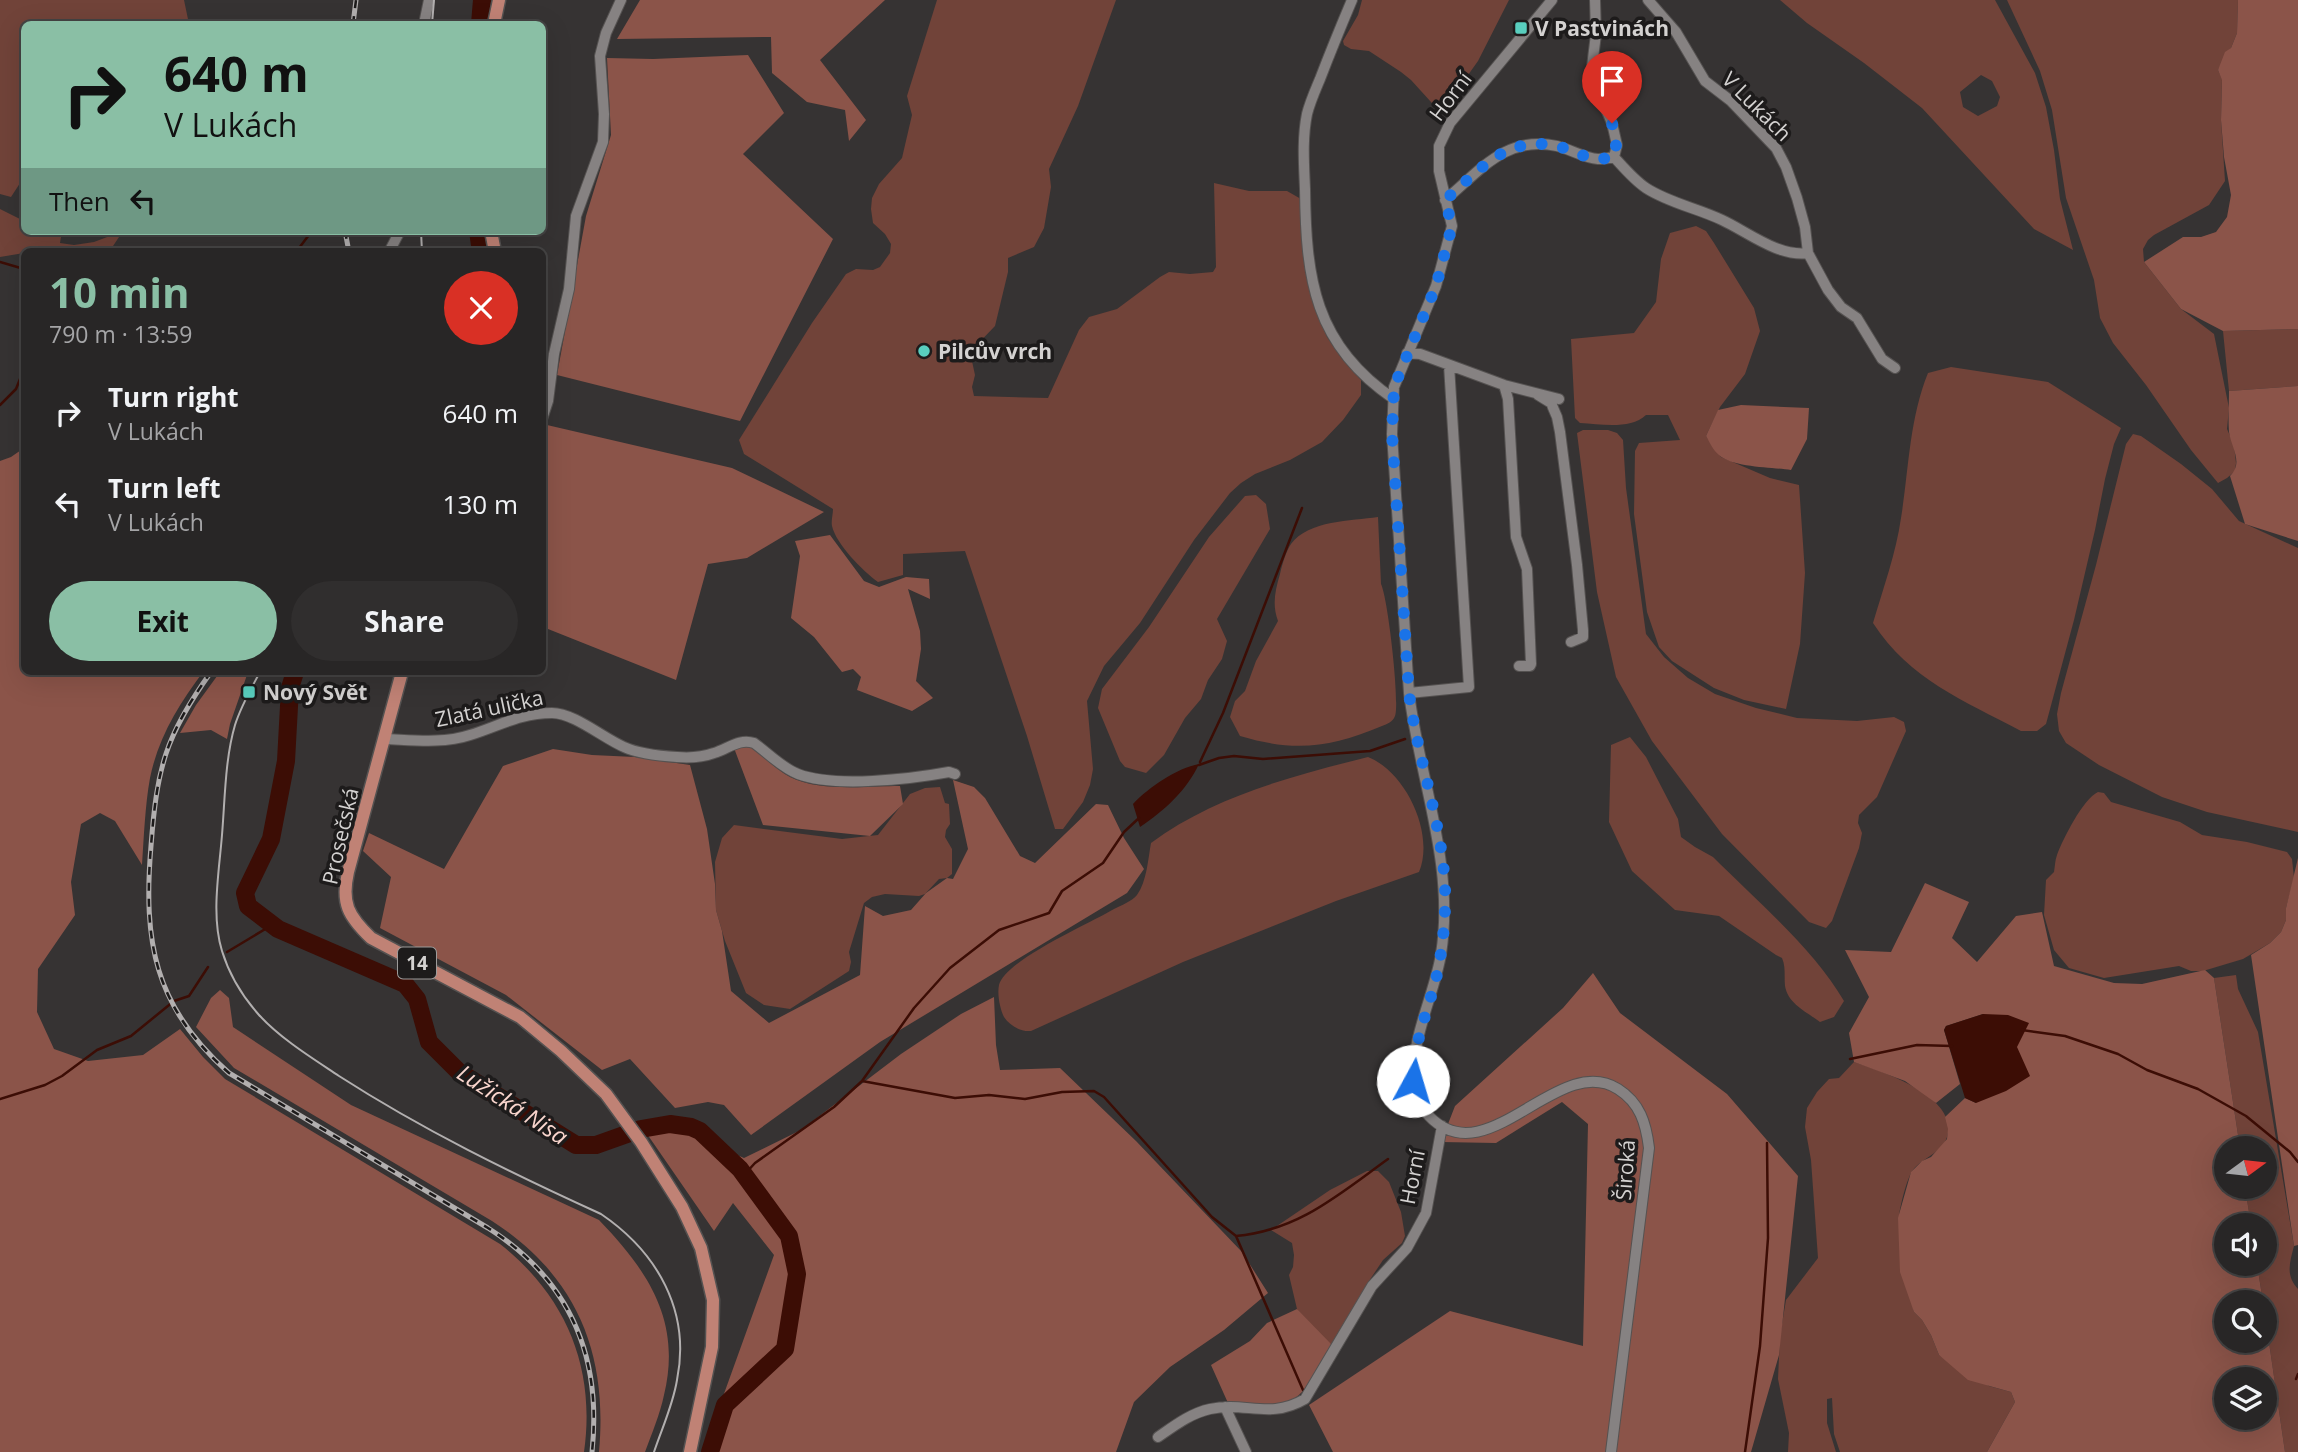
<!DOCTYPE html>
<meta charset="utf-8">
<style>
:root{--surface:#282626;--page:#302e2e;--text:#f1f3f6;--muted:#a5a5a7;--line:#444343;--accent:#8abfa5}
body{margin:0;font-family:"Open Sans",sans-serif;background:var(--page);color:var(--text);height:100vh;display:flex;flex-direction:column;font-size:26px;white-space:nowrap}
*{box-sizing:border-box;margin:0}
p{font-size:23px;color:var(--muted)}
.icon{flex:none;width:38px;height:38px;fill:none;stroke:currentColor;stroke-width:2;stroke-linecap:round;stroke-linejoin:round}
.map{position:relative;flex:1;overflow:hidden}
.side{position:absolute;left:21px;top:248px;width:525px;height:427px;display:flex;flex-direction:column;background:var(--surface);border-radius:10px;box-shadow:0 7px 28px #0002,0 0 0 2px var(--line)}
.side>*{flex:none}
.guide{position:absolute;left:21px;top:21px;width:525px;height:214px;border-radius:10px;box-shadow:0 7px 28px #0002,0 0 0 2px var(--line);background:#8abfa5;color:#111;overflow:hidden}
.needle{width:46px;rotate:75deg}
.fabs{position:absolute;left:2214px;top:1136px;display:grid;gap:14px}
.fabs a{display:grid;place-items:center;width:63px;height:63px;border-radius:50%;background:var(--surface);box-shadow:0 7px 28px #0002,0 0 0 2px var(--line);font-size:35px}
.pin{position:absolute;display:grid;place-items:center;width:60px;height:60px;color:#fff;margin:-72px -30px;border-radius:50% 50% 50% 0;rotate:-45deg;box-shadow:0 0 7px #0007}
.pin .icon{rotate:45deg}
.me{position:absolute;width:77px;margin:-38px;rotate:6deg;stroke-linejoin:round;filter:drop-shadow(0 0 5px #0008)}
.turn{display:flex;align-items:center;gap:24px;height:147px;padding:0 28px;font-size:32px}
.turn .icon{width:91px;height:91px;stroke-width:2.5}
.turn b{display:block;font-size:49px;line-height:60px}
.then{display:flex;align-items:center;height:66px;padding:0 28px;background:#0003;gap:14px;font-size:26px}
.round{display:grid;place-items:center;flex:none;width:74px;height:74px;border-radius:37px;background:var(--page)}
.head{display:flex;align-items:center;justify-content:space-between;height:119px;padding:0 28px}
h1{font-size:42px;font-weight:700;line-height:52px;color:var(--accent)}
.cta{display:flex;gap:14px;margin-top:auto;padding:14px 28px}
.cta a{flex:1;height:80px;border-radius:42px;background:var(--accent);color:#111;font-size:28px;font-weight:700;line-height:80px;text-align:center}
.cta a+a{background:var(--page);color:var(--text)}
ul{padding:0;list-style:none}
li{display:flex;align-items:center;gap:21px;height:91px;padding:0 28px}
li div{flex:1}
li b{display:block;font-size:26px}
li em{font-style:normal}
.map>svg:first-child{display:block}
.green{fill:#714339;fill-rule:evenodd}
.forest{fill:#8b5449;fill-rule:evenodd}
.water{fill:#3c0d05}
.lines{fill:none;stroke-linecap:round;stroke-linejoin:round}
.stream{stroke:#3c0d05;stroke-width:2.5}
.river{stroke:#3c0d05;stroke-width:18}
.minor-casing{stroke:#555251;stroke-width:12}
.major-casing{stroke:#555251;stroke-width:15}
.minor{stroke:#868282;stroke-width:10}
.major{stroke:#c08275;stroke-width:12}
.tram{stroke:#b2afaf;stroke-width:2}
.rail-casing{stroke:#b2afaf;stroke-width:5}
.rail{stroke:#1d1b1b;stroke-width:2.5;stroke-dasharray:8;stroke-linecap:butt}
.route{stroke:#1a73e8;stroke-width:12;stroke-dasharray:0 21.6}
.poi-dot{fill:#59cebe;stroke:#1d1b1b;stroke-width:2.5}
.labels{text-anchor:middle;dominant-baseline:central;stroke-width:7;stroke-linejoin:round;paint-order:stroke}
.shield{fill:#1d1b1b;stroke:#9d9b9a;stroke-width:2}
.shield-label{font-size:19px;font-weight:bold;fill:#d4d2d1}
.poi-label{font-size:21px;font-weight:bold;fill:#d4d2d1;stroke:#1d1b1b;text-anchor:start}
.street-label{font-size:21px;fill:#d4d2d1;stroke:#1d1b1b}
.water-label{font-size:23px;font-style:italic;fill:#fad6ce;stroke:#1d1b1b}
</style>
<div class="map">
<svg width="2298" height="1452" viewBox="0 0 2298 1452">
<rect width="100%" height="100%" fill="#363333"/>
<path class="green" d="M0,0H184L189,24H24V177L11,197L0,194Z
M937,0H1116L1078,106L1049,169L1051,187L1044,228L1034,247L1008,258V272L995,326L970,352L975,375L972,387L974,396L1048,398L1079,330L1089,317L1117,309L1160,277L1169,272L1190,274L1213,272L1216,267L1214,183L1249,191H1287L1301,199L1304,262L1318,315L1327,337L1342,359L1361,380V395L1343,420L1322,442L1290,460L1255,474L1241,483L1230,493L1194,540L1140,623L1104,666L1087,701L1093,769L1090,785L1083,802L1063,829H1055L1027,736L965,551L903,554V575L878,582C863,571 836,544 832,526C831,521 833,514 833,509L744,454L739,440L812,323L846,274L856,269L873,270L880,267L890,253L891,244L885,234L873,223L871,209L872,198L879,184L902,158L912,115L907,96Z
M1362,0H1509L1478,61L1441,113L1411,80L1401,72L1369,51L1351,49L1344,45L1343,41L1358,15Z
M1780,0H1995L2035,73L2046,107L2054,150L2060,199L2073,250L2034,229L1922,108L1864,63L1807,23ZM1981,75L1992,81L2000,97L1997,106L1978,116L1963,107L1960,92Z
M2007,0H2238L2237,33L2231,48L2218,70L2222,79L2221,120L2225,181L2209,205L2154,235L2148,240L2143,249L2144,262L2181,309L2214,334L2229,408L2227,429L2234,445L2236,463L2235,471L2227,478L2218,483L2191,450L2146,385L2113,343L2100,318L2094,280L2066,198L2052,110L2040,71Z
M0,209L24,221V231H62L60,243L74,245L94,242L123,231L109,252H51L48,249L0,257Z
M1696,226L1706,231L1714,243L1754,308L1760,331L1745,374L1720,407L1706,436L1721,457L1770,478L1799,485L1805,573L1800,644L1786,709L1744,700L1714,688L1672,661L1659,647L1647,612L1634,514L1635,451L1639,443L1680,440L1668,415H1646C1630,430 1601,424 1580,423L1575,418L1571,339L1634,333L1656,302L1661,259L1670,233Z
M2298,329V386L2229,391L2223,331Z
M1951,367L2048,382L2121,428L2114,444L2105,479L2095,530L2074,620L2046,724L2037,731H2021C1963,700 1910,680 1873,623C1883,589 1896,553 1901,518C1909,469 1909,420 1928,373Z
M1583,430H1608L1617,433L1623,440L1626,488L1646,634L1664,657L1688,678L1715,694L1756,708L1797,718L1857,721L1894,717L1904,722L1906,731L1877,797L1859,815L1858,823L1862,833L1859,848L1832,921L1826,928L1809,922L1722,834L1652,741L1616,677L1597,592L1577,433Z
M2133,434L2141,436L2181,464L2212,489L2239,521L2298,548V832L2207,812L2162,797L2099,765L2066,743L2059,731L2057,714L2061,693L2096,565L2126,444Z
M1256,495L1266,504L1270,529L1217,619L1227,641L1222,659L1208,680L1201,699L1185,718L1164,755L1146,773L1125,767L1120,761L1098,708L1102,689L1149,627L1209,537L1245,496Z
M1378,517L1381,584C1388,598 1400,703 1395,716C1393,722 1387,724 1382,726C1330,748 1294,752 1240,736L1230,717L1235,701L1245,691L1256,661L1278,621C1272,605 1275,591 1280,574C1282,565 1286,551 1291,544C1309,520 1351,521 1378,517Z
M1630,737L1646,757L1678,819L1681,837L1695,847L1713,857C1756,900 1814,949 1844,1001L1834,1017L1820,1022C1807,1012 1788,1004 1785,986C1784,976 1786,967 1782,958L1776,955L1719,916L1675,910L1632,871L1609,822L1611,745Z
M1368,757C1406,772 1435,834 1419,872L1336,901L1183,962L1031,1031C1021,1032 1010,1026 1004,1017C1000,1009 997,994 999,985C1005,960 1091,923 1114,909C1122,905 1132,901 1137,895C1147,881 1148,859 1151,843C1214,796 1293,776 1368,757Z
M940,787L945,803L949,804L950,824L946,830L945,837L952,849V874L947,878L939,879L925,894L919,896L885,894L872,897L864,903L849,952L851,962L849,971L790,1009L764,1005L746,993L725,941L716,910L715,862L722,838L734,825L842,839L878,835L910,794L925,788Z
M2098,792L2104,793L2111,802L2180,822L2202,835L2247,842L2287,852L2292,859L2294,878L2286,908V920L2281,932L2270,943L2243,959L2203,971H2191L2179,966L2104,978L2069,968L2054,950L2044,915L2046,880L2054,872C2055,866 2055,860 2057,855C2063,839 2083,799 2098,792Z
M2236,975L2238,989L2258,1032L2294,1246C2290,1262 2285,1275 2298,1289V1452H2285L2265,1315L2264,1302H2263L2257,1264H2264V1225H2251L2245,1187L2264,1186V1148H2240L2214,978Z
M1854,1062C1881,1071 1960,1097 1947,1137C1942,1153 1922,1158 1913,1170C1907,1177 1900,1207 1899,1216C1898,1224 1901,1235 1903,1243C1906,1266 1910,1289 1914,1312L1922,1320L1931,1335L1939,1355L1989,1386L2011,1392L2015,1402L1987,1452H1840L1834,1434L1832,1398L1827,1399V1423L1836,1452H1788L1789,1433L1778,1379L1780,1336L1786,1300L1818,1258L1811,1160L1805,1127L1807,1108L1817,1092L1829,1079L1839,1078Z
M1367,1171H1378L1389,1182L1401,1212L1405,1236L1402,1243L1383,1260L1371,1278L1332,1345L1311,1331L1297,1309L1289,1275L1293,1267L1294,1255L1292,1243L1271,1230L1330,1190Z"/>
<path class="forest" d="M640,0H885L820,60L866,120L849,141L845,110L807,102L772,73L771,37L617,39Z
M2238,0H2298V329L2223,331L2181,309L2144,262L2183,237H2201L2216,232L2227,217L2231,195L2224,157L2221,120L2222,80L2218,70L2225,52L2231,48L2237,33Z
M748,55L784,113L743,154L833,239L740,421L557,375L586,216L611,135L607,58L653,59Z
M2298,386V541L2245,524L2230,476C2244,463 2231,447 2229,432C2228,418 2229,404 2229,391Z
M1741,405L1809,408L1807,439L1791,470C1773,467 1733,468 1719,455C1713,450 1710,443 1706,436L1718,410Z
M547,425L732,468L824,512L747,558L708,564L676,680L543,627L542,442Z
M24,448V672H203C179,704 158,738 150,778C145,806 144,836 142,865L115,821L100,813L81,824L71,882L75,915L38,969L37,1012L54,1049L88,1061L143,1055L180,1029L203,1057L225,1079L500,1244C566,1296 596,1368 584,1452H0V461L11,457Z
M830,535L864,581L879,587L906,577L929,579L930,599L908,589L920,631L921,649L916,681L933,698L912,711L857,690L861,677L853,669L842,672L814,637L791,618L800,556L795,541Z
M220,672H248L230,724L227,739L211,730L180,733L196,705Z
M750,745C763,756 775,769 790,777C819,792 868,786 900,786L903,804L870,836L763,825L734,748Z
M553,749L592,755L635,757L690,765L707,829L715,884L716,910L722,931L731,991L769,1023L860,975L865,906L883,916L911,910L926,893L947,878L953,879L968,849L953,780L974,787L985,798L1020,856L1035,863L1096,804L1108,805L1124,838L1144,869L1127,893L880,1042L751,1135L724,1105L708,1102L675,1108L630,1059L602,1070L506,995L380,928L391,877L363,851L369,833L444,869L503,766Z
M2298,858V1245L2294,1246L2251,955L2270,943L2281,932L2286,920V908Z
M1925,883L1969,902L1952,938L1977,962L2016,916L2042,912L2054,966L2114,983L2142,984L2205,970L2214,978L2240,1148H2226V1186L2245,1187L2251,1225H2226V1264H2257L2263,1302H2226V1340H2264L2265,1315L2285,1452H1987L2015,1402L2011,1392L1968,1380L1939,1355L1931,1335L1922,1320L1914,1312L1900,1272L1898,1218L1911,1172L1922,1161L1931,1157L1947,1139L1948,1129L1945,1117L1965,1098L1976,1103L1983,1014L1946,1026L1944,1030L1960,1084L1936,1103L1905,1081L1854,1062L1849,1033L1869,997L1845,950L1891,952ZM2226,1379H2264V1418H2226Z
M1593,973L1620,1013L1727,1094L1798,1176L1779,1355L1751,1452H1333L1309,1405L1450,1311L1583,1346L1588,1124L1562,1102L1496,1143L1441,1142L1455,1106L1563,1008Z
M220,990L229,998L233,1027L351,1105L599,1220C648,1271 682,1321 664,1395C660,1414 652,1433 645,1452H599C608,1353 577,1276 492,1221L234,1068L196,1027L211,998Z
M994,997L996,1045L1000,1070L1060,1068L1136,1141L1242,1252L1268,1293L1224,1330L1170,1367L1134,1402L1116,1452H703L774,1255L733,1203L714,1231L645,1131L686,1133L744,1158L801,1130L901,1054L961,1014Z
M1297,1309L1332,1345C1322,1360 1314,1379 1302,1392C1285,1411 1251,1405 1228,1403L1211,1365L1250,1341L1267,1323Z"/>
<path class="water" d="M1199,764C1187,790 1164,811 1140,827L1133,804C1149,787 1177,768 1199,764Z
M1983,1014L2008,1015L2029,1023L2017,1047L2030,1076L2006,1091L1976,1103L1965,1098L1944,1030L1946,1026Z"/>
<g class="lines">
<path class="stream" d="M296,252L312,231
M0,262L24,269
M0,405L16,389L24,369
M1200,762L1223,713L1302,508
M1199,765L1219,758L1234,756L1263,759L1370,751L1405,739
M227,952L272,925
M2022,1030L2065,1036L2118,1054L2147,1070L2198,1089L2246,1116L2290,1152L2298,1162
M1850,1059L1917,1045L1952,1046
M862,1081L955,1098L989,1095L1025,1099L1062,1092L1094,1091L1104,1097L1212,1217L1236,1236C1299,1230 1338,1195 1388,1159
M0,1099L45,1085L62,1076L97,1050L131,1036L174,1001L189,996L208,967
M744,1175L755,1163L834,1107L862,1081L914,1008L950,968L999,930L1049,913L1062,891L1103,863L1124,832L1139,818
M1236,1236L1303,1390
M2296,1379L2298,1374
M1745,1452L1760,1346L1768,1238L1767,1143"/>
<path class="river" d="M480,24L482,0
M478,231L481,252
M295,672L290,688L286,761L271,839L245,893L248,906L278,929L405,984L417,999L429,1042L459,1072L576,1145H596L641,1129L670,1124L691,1127L700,1131L740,1169L789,1236L797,1274L785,1349L725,1405L710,1452"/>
<g class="minor-casing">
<path id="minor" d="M1352,0C1341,26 1330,53 1320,79C1315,91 1310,102 1307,114C1302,139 1304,164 1305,189C1306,278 1314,345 1394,399
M1552,0L1450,123L1439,146V171L1452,226L1436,286L1394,387L1392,434L1409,693C1420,781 1455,865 1441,954C1434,1002 1391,1075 1429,1116C1487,1177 1558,1051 1618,1089C1640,1103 1646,1123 1649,1148L1611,1452
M1595,0L1596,34L1591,75L1612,123L1617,145L1614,157
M1648,0L1676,32L1705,81L1731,101L1776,148L1786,167L1797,198L1805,227L1808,253L1828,290L1841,307L1857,318L1882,359L1895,368
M424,24L429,0
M1445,200C1481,170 1506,135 1557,146C1570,149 1584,158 1598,159C1603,159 1609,158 1614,157C1624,168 1634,180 1646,188C1669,203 1697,208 1722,220C1748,232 1778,257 1808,253
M389,252L400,231
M1407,353L1420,354L1504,385L1559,399
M1504,385L1508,399L1516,537L1527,569L1531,664L1530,666H1519
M1538,395L1551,403L1557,417L1560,432L1577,565L1583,630V637L1571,642
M542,419L548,401L554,354L569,289L576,216L603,142L604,114L600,56L606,33L621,0
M1409,693L1469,687L1449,365
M385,739C412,740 443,744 470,735C499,726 520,713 552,713C574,713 603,738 624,747C639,754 660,756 677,757C689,758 703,757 714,753C728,749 739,738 754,743C768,753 782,768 798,774C834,788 911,779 949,772L955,774
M1225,1407L1246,1452
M1158,1437C1174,1426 1191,1413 1210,1409C1246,1401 1269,1420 1305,1399L1372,1286L1407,1248L1426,1213L1442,1126"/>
</g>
<g class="major-casing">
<path id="major" d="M494,24L499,0
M491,231L495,252
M402,672L348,872C341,903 348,916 371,938L520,1017L561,1051L606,1094L641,1142L682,1207L701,1248L713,1300L712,1347L690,1452"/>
</g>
<use href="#minor" class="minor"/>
<use href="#major" class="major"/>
<path class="tram" d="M432,24L434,0
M421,231L422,252
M260,672C251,689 241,706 235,725C225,759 225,799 222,835C219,873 211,915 222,951C229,974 243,997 259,1015C281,1039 312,1058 339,1076C423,1130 511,1173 601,1214C657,1252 691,1311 677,1380C673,1405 662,1428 654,1452"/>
<g class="rail-casing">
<path id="rail" d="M353,24L356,0
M345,231L349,252
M211,672C165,736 157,768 151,846C143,941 154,1007 229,1073L488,1228C570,1280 602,1357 592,1452"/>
</g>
<use href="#rail" class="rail"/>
</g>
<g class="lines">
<path class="route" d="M1413,1081C1413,1047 1426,1015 1435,983C1441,959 1444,934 1445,909C1448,836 1418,765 1409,693L1392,434L1394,387L1436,286L1452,226L1445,200C1480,170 1506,135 1557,146C1570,149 1584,158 1598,159C1603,159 1609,158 1614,157L1616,145L1612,123"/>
</g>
<g class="poi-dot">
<rect x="1514" y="21" width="14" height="14" rx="3.5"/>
<circle cx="924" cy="351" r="7"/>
<rect x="242" y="685" width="14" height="14" rx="3.5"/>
</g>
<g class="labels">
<rect class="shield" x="398" y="947.5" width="38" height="31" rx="5"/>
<g class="shield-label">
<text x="417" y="963">14</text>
</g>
<g class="poi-label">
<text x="1535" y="28">V Pastvinách</text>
<text x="938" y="351">Pilcův vrch</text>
<text x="263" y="692">Nový Svět</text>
</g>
<g class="street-label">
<text transform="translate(1450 96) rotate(-53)">Horní</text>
<text transform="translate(1757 106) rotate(45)">V Lukách</text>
<text transform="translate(489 708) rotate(-12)">Zlatá ulička</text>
<text transform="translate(340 836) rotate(-77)">Prosečská</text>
<text transform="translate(1625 1170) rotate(-86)">Široká</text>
<text transform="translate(1412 1177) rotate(-79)">Horní</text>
</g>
<g class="water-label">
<text transform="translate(513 1104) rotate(33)">Lužická Nisa</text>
</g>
</g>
</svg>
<div class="fabs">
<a><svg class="needle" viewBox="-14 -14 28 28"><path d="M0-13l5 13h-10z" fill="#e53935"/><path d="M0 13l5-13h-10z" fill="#a5a5a7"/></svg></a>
<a><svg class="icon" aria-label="sound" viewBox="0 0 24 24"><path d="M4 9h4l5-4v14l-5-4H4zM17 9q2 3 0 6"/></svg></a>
<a><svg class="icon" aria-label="search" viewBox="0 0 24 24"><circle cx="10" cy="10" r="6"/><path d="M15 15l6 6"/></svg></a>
<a><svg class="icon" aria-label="layers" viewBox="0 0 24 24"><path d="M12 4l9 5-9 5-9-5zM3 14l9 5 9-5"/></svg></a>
</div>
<div class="pin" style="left:1612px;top:123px;background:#d93025"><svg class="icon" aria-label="arrive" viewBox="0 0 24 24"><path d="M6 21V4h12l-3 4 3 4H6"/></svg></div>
<svg class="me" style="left:1413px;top:1081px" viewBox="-20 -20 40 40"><circle r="19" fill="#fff"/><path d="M0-13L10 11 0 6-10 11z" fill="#1a73e8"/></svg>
<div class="guide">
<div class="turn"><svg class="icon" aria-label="right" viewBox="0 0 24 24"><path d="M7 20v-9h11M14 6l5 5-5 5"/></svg><div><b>640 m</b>V Lukách</div></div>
<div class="then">Then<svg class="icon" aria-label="left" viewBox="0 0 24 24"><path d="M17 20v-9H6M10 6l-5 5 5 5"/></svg></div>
</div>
<section class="side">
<div class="head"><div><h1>10 min</h1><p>790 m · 13:59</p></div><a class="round" style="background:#d93025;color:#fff"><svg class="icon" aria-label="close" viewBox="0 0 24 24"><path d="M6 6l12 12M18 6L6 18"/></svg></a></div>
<ul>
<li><svg class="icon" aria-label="right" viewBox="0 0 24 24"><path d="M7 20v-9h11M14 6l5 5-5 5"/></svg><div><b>Turn right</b><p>V Lukách</p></div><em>640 m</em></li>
<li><svg class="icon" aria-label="left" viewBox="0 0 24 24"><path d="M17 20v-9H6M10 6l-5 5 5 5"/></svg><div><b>Turn left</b><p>V Lukách</p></div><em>130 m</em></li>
</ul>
<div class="cta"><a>Exit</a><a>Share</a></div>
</section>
</div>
